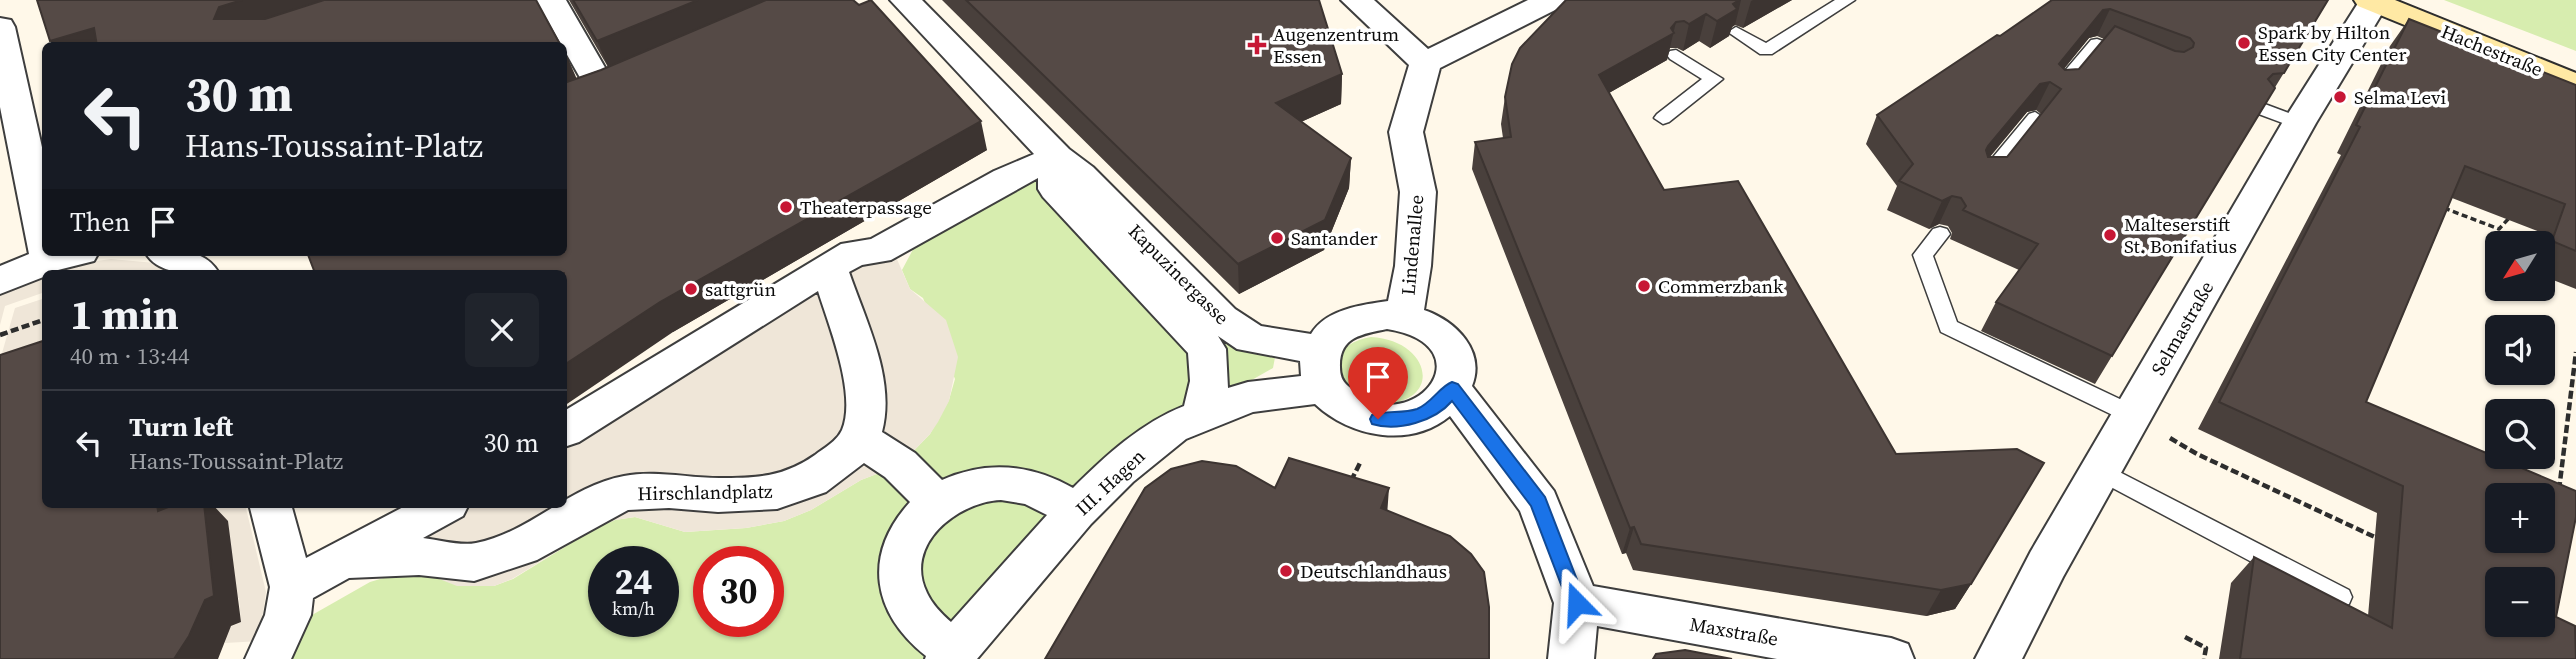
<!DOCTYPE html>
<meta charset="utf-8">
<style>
:root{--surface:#171b24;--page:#20242c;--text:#f1f3f6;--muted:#9ea1a6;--line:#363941}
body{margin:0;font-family:"Source Serif 4",serif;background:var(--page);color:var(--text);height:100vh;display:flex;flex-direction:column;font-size:26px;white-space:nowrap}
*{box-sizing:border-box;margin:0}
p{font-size:23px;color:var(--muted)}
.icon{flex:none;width:38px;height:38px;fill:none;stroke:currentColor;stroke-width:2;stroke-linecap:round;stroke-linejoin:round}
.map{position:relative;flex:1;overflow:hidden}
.sheet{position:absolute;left:42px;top:270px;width:525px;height:238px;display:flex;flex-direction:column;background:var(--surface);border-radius:10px;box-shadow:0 2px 5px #0004}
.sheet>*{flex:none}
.top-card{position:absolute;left:42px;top:42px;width:525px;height:214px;border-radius:10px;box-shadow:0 2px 5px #0004;background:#171b24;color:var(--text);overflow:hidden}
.needle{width:46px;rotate:233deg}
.buttons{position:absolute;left:2485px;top:231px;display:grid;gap:14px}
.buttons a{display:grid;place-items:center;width:70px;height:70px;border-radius:10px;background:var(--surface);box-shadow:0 2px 5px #0004;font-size:35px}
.speed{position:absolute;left:588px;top:546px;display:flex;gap:14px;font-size:35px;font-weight:700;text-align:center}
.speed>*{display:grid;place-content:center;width:91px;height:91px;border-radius:50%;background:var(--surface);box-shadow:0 2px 5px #0004;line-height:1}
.speed small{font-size:18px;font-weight:400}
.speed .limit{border:10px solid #d22;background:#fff;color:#111}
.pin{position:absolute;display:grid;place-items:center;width:60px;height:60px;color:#fff;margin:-72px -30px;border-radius:50% 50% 50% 0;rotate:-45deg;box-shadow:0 0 7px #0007}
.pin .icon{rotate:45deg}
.me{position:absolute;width:77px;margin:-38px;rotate:339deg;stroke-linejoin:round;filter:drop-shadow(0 0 5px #0008)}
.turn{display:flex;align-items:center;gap:24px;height:147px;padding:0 28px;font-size:32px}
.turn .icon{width:91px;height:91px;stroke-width:2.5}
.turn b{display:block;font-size:49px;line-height:60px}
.then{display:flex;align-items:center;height:66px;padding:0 28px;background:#0003;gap:14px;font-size:26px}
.round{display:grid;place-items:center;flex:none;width:74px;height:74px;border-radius:10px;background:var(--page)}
.summary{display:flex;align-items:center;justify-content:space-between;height:119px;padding:0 28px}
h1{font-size:42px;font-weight:700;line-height:52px}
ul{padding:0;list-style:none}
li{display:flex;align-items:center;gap:21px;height:105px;padding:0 28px;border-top:2px solid var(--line)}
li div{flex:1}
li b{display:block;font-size:26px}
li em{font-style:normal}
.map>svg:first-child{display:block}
.green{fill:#d7edaf;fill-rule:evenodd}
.plaza{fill:#efe6d8}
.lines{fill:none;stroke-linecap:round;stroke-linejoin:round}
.lane-casing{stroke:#3e3e3e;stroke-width:3}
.street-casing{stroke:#3e3e3e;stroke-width:4}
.secondary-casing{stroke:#2d2d2d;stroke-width:4}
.path-far1{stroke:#2d2d2d;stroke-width:3.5;stroke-dasharray:6 3.5;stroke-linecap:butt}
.path{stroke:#2d2d2d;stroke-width:4.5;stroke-dasharray:8 3.5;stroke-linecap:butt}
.lane{fill:#fff;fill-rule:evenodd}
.street{fill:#fff;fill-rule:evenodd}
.secondary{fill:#ffe9a4;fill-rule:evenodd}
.wall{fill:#49403c;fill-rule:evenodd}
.shaded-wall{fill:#3c3431}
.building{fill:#554a46;stroke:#3c3431;stroke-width:2;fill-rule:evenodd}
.route{fill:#1a73e8;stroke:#114b97;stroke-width:2}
.poi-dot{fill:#c71735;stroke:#fff;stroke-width:2.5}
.labels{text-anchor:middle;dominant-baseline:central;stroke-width:7;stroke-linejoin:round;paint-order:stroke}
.poi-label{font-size:19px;fill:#0b0b0b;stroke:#fff;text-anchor:start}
.street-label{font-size:19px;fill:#0b0b0b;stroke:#fff}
</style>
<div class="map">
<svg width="2576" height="659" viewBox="0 0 2576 659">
<rect width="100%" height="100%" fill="#fff8e9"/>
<path class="green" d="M2444,0H2576V51Z
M1055,161L1276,352L1273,368L1250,381L1251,394L1201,412L943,659H288L298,623L370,582L414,569L494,586L513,579L594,529L615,520L635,517L685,532L746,528L784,521L811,510L861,480L900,465L930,434L949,400L955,379L923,298L910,289L902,270L925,227ZM604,562H663V621H604ZM709,562H768V621H709Z
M1371,337C1429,340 1444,399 1386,404C1374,406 1359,398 1348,395L1334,362C1342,347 1354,340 1371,337Z"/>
<path class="plaza" d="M896,257L910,289L946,320L958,357L949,401L938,422L930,434L900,465L861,480L811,510L784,521L746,528L685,532L635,517L615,520L594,529L512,579L494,586H457L414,569L408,556L448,504H564V431L829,267Z
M111,259L155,263L176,273H47L76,264Z
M45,274V292L5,306L0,325V294Z
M45,298V358L0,360L15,308Z
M182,504H245L266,592L259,641L225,643L226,629L241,622L239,598L234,599L228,522Z"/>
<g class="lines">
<g class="lane-casing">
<path id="lane" d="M1835,0H1855L1772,54H1760L1728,32L1736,27L1766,43Z
M2097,39L2131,51L2134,55L2125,60L2100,51L2064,94H2052L2049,90L2052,86L2091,40Z
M1676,50L1723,79L1669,122L1663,124L1654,118L1657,114L1702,79L1670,59L1667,55L1670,51Z
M2262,103L2305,119L2308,123L2299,129L2256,113L2253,109L2256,105Z
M2035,112L2044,118L2041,122L1993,182H1979L1977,178L1979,174L2029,114Z
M1940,227L1947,229L1950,234L1933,256L1957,322L2141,409L2144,415L2141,421L2133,424L2125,421L1941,332L1913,255L1933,229Z
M2100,462L2349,590L2352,597L2349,604L2340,608L2331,604L2092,477L2089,471L2092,465Z"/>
</g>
<g class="street-casing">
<path id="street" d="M536,0H566L618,90L613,97L602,100L591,97Z
M890,0H922L1069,149L1093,167L1235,309L1261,326L1311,334C1326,309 1361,305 1388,301L1395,266L1400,192L1389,132L1409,65L1341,0H1374L1428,49L1528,0H1567L1563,6L1440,68L1423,132L1436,192L1431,266L1424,310C1456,321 1486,351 1472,386L1554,491L1593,586L1891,638L1908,644L1914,659H1777L1597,626L1594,659H1548L1554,603L1520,511L1450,416C1410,449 1350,437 1315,404L1253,412L1186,439L1133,482L1091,524L977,659H925L926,656C872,613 862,555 910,502L885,477L864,463L826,492L777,509L718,512L669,508L628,510L537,560L474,581L419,575L349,578L313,598L311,615L291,659H245L265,615L270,587L249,504H291L306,558L409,504H469L463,516L423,538C439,540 460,546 476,543C531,532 569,486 624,476C655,470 688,478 719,478C757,478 784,477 815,455C824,448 837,441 842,430C857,395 829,326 818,291L579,442L564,447V411L841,244L871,239L994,171L1034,154ZM1038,178V189L1043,197L1188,353L1190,381L1184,406C1141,423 1106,455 1073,488C1031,464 986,460 942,480L915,453L882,432C896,379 866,322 849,272L862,265L891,260ZM1387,329C1491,346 1409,445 1348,386C1342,381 1340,375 1340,367C1339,337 1362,334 1387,329ZM1218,336L1237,349L1300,361L1301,376L1248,382L1228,388L1226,349ZM1001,500L1025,504L1047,515L951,622C942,614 932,604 927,593C903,545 957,502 1001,500Z
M2360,0L2389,2L2316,123L2063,577L2022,659H1975L2031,551L2282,123Z
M0,18L11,20L15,27L46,165V252H99L94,261L46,273V276L0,294V266L29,254L0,107Z
M145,252C173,252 202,245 219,273C193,273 159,277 145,252Z"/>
</g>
<g class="secondary-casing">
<path id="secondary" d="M2354,0H2395L2576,73V95L2358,6Z"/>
</g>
<path class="path-far1" d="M2444,208L2499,229L2510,217"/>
<path class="path" d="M0,335L46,319
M2170,438L2197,454L2379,539
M1351,481L1360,463
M2559,490L2576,352
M2185,637L2206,648L2204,659"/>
<use href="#lane" class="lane"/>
<use href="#street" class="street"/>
<use href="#secondary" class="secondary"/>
</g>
<path class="wall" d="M569,0H853L987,150L673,332L577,78L608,67Z
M942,0H1319L1342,74L1341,104L1301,122L1351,158L1349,188L1324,250L1239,294Z
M1566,0H1792L1743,28L1735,25L1732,27L1729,36L1710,48L1699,41L1683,51L1677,48H1670L1667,60L1609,93L1664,190L1971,584L1955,609L1926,616L1633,570L1626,553L1622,554L1472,169L1475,142L1503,138L1501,124L1505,97Z
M2052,0H2328L2095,384L1981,331L1996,302L2019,270L1950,239L1952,233L1948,226L1939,224L1929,229L1887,210L1897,186L1866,144L1877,115L2000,36ZM2097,36L2104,39L2079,69L2065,70L2064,69L2089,38ZM2036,110L2041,114L2007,157H1990L2027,112Z
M2409,19L2576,85V289L2543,276V243H2536L2540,232L2452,198L2366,402L2556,617L2576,659H2219L2231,583L2254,557L2368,616L2377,513L2198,429L2341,155L2337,153L2390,46Z"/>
<path class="shaded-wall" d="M242,0H352L238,37L214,19L219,7Z
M698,0H778L610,71L597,41Z
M1739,0H1741L1735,25L1732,27L1729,36L1710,48L1717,21L1733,4Z
M1753,0H1792L1743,28L1751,1Z
M2110,9L2097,36L2089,38L2052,83L2059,64L2103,10Z
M1706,14L1699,41L1683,51L1689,24Z
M1676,22L1667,60L1593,102L1599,75L1671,28Z
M94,28L107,46H54L50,41Z
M566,54L579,84L564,92V55Z
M1342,74L1341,104L1276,133V103Z
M2050,82L2036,110L2027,112L1975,174L1988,146L2040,84Z
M981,121L987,150L673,332L564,406V365L660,302Z
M1351,158L1349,188L1324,250L1239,294L1238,264Z
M1952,196L1939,224L1929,229L1942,201Z
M1389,488L1387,516L1381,508Z
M157,504H182L158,511Z
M204,504H212L228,521L241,622L231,626L218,659H174Z
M1634,527L1626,553L1622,554L1630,528Z
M1971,584L1955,609L1926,616L1941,590Z"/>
<path class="building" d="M37,0H242L219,7L214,19H265L324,0H536L561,46H97L94,28L50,41Z
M573,0H698L597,41Z
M766,0H853L859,5L871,0L981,121L660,302L564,365V273H315L307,252H564V83L601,70Z
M966,0H1319L1342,74L1276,103L1351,158L1325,220L1238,264Z
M1566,0H1739L1733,4L1737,9L1717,21L1706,14L1689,24L1684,21L1676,22L1671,28L1674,33L1599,75L1664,190L1738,181L1896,454L2017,449L2044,463L1971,584L1941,590L1641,544L1634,527L1630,528L1475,142L1511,137L1505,97L1512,64L1520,48Z
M2052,0H2328L2284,73L2273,74L2268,79L2275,88L2112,356L1996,302L2038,244L1963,210L1966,206L1961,198L1952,196L1942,201L1899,181L1913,164L1877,115L1997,35L2000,36ZM2110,9L2190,38L2194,43L2193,47L2184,52L2175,51L2115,26L2079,69L2065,70L2059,64L2103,10ZM2050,82L2061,89L2007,157H1988L1986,150L1988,146L2040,84Z
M2409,19L2576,85V251L2552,241L2565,204L2465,166L2366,402L2576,491V517L2556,617L2575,626L2576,659H2240L2254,557L2392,628L2403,486L2219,402L2360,127L2356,125ZM2497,495H2543V541H2497ZM2497,579H2543V625H2497Z
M46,340V504H157L158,511L176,504H204L214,596L205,600L189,636L174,659H0V355Z
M1289,458L1389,488L1381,508L1450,536L1471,554L1484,572L1489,607V659H1045L1145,488L1171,469L1202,461L1236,466L1275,488Z
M1685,650L1732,659H1653L1656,654Z"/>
<path class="route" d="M1452,382L1458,384L1545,497L1586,603L1583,608L1577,611L1570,608L1531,506L1452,401C1435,421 1398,432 1372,424L1370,419L1372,415C1387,410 1402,414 1417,409C1432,403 1439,387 1452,382Z"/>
<g class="poi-dot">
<circle cx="2244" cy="43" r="7"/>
<path d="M1253.5 34.5h7v7h7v7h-7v7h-7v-7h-7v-7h7z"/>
<circle cx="2340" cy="97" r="7"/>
<circle cx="786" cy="207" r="7"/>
<circle cx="2110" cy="235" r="7"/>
<circle cx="1277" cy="238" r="7"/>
<circle cx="1644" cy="286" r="7"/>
<circle cx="691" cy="289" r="7"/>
<circle cx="1286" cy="571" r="7"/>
</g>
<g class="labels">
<g class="poi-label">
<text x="2258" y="32">Spark by Hilton<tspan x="2258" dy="22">Essen City Center</tspan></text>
<text x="1273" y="34">Augenzentrum<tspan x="1273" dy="22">Essen</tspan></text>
<text x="2354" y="97">Selma Levi</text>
<text x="800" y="207">Theaterpassage</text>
<text x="2124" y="224">Malteserstift<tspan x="2124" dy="22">St. Bonifatius</tspan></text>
<text x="1291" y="238">Santander</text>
<text x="1658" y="286">Commerzbank</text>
<text x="705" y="289">sattgrün</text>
<text x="1300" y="571">Deutschlandhaus</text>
</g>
<g class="street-label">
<text transform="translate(2492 50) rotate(22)">Hachestraße</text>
<text transform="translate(1412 245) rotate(-85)">Lindenallee</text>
<text transform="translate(1179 274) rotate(45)">Kapuzinergasse</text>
<text transform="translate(2182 328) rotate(-60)">Selmastraße</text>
<text transform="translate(1110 482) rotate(-43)">III. Hagen</text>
<text transform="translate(705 492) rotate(-1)">Hirschlandplatz</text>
<text transform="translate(1734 631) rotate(10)">Maxstraße</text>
</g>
</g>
</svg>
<div class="buttons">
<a><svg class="needle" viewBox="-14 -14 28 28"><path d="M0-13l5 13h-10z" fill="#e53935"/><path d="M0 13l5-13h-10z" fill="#9ea1a6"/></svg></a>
<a><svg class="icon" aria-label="sound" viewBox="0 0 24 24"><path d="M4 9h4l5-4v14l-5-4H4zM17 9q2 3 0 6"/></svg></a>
<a><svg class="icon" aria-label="search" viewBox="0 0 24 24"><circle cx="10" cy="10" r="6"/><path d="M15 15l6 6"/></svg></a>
<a>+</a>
<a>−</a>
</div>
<div class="speed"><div>24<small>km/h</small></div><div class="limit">30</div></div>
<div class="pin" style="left:1378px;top:419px;background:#d93025"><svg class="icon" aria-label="arrive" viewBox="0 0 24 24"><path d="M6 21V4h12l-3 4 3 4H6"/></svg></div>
<svg class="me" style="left:1577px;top:603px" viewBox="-20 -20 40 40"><path d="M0-17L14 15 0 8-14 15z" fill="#1a73e8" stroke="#fff" stroke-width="4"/></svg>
<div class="top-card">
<div class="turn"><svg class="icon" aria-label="left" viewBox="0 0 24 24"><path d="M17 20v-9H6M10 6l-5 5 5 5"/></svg><div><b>30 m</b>Hans-Toussaint-Platz</div></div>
<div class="then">Then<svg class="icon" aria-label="arrive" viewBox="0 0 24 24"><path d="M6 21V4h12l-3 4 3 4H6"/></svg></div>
</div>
<section class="sheet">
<div class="summary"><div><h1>1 min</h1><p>40 m · 13:44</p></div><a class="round"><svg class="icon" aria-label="close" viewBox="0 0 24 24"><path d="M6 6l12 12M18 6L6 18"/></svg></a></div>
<ul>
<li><svg class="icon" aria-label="left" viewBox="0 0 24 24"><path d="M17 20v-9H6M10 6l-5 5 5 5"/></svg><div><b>Turn left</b><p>Hans-Toussaint-Platz</p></div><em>30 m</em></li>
</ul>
</section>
</div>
